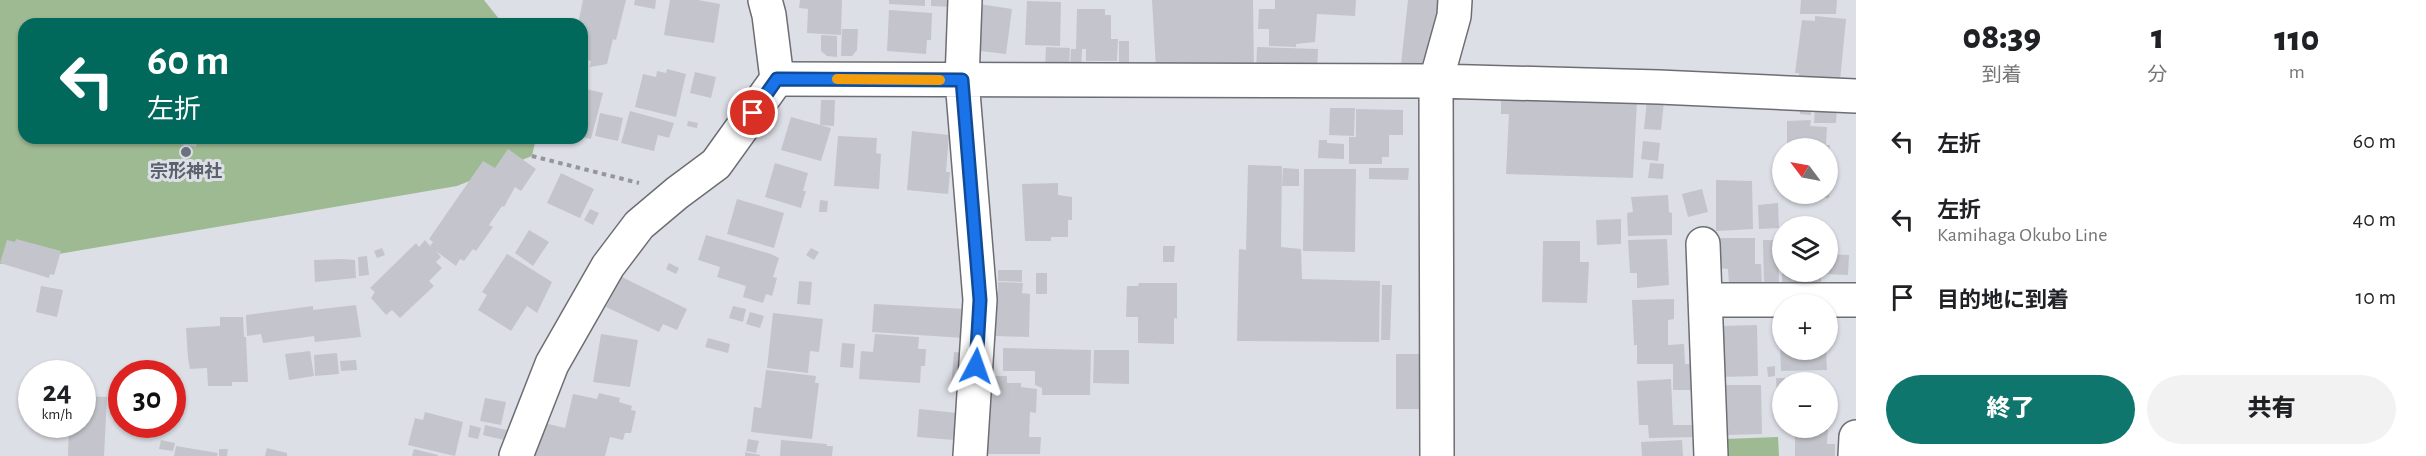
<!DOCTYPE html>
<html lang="ja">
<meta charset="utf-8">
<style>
:root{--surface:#fff;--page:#f2f2f2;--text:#202124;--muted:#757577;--accent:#0f766e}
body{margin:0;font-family:"Alegreya Sans","Noto Sans JP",sans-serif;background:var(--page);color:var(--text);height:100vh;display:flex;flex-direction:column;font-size:22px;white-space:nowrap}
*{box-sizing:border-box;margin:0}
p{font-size:20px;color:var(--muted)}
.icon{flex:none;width:33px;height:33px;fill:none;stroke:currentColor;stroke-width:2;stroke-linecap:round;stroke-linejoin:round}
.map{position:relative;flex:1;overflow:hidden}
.panel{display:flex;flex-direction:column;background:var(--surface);width:570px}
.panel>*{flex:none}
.top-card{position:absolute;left:18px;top:18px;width:570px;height:126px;border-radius:18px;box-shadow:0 2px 4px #0004;background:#00695c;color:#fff;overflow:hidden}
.needle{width:39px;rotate:302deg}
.controls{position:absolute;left:1772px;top:138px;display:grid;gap:12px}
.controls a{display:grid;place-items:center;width:66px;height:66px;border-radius:50%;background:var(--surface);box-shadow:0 2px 4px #0004;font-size:30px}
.speed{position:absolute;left:18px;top:360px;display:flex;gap:12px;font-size:30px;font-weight:700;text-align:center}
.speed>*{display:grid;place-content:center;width:78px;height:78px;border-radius:50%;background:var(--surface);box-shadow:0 2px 4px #0004;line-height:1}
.speed small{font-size:15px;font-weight:400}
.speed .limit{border:9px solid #d22;background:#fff;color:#111}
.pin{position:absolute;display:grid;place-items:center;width:51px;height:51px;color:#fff;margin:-26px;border:3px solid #fff;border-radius:50%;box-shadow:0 2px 6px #0007}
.me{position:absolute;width:66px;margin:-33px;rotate:4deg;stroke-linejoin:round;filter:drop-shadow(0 0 4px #0008)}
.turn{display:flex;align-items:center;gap:21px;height:126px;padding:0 30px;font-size:27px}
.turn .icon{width:78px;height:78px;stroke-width:2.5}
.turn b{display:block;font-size:42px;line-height:51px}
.eta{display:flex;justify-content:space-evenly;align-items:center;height:102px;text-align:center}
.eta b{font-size:36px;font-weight:800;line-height:42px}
.primary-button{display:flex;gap:12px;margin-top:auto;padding:12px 30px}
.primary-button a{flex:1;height:69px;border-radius:36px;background:var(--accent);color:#fff;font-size:24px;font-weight:800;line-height:69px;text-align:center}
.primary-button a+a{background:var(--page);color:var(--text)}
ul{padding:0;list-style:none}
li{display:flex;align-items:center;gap:18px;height:78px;padding:0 30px}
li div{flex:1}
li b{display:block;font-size:22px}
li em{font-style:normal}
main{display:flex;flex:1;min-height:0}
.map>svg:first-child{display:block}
.green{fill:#9eba93}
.building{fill:#c4c5cc}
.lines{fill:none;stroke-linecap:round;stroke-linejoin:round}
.minor-casing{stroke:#6d6e74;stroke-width:36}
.secondary-casing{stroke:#6d6e74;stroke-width:36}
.path{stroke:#94969b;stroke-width:4;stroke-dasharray:4.5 4.5;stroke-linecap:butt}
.minor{stroke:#fff;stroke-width:33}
.secondary{stroke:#fff;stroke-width:33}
.route-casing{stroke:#114b97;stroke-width:15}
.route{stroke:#1a73e8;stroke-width:10}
.slow{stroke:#f59e0b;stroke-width:10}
.worship-dot{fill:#6b7280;stroke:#dddfe6;stroke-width:2}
.labels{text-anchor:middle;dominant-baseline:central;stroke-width:6;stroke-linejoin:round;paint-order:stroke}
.worship-label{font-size:18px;font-weight:bold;fill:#5b616d;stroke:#dddfe6}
</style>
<main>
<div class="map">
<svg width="1856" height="456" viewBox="0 0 1856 456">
<rect width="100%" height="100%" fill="#dddfe6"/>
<path class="green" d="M0,0H484L503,24H24V138H536L532,156L457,186L0,264Z
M1778,437L1779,456H1724V439Z"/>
<path class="building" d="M583,0H626L616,40L613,39L607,64L590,67L591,61L582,59V24H578Z
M635,0H656L655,9L634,5Z
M670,0H698L720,4L714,43L664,35Z
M800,0H842L841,35L807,33L808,9L799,8Z
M889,0H925V6L889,4Z
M931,0H952L951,7L931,6Z
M1152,0H1253L1254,73L1156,69Z
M1275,0H1356L1355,16L1317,14L1315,42L1296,44V47L1269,46V29H1258L1259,9H1275Z
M1408,0H1440L1433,57L1427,68L1401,64Z
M1801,0H1837L1836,14H1800Z
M1027,1L1061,2L1060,46L1025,45Z
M979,4L1012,9L1006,54L972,50Z
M1077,9H1105V15H1111V39H1118L1117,61H1086V49H1082L1081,70L1070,69L1071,49H1076Z
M889,10L932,13L931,40H927L926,54L887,51Z
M1815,16L1846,19L1840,81L1799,77V73H1795L1802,20L1815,21Z
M842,29H858L857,50L852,56H841Z
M821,35L837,36V57L827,56L821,51Z
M1119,41H1129V62H1119Z
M1046,47L1070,48L1069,69L1045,68Z
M1257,47L1318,49L1317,75L1256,73Z
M667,69L686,74L676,117L635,107L643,74L656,77L657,71L666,73Z
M695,72L716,77L711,98L690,93Z
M582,88L603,93L591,139L582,137Z
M1501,96L1637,100L1633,178L1506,174L1509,114H1501Z
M1647,99L1664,101L1661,130L1644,129Z
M821,100H835L834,126L820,125L831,128L821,161L781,150L791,117L820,125Z
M1800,104H1811V115L1800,114Z
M1815,107H1837L1836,123H1814Z
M1330,108H1355L1354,136L1329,135Z
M1356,109L1403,110V135H1389V157H1382V164H1349V137H1356Z
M630,111L674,123L669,138L658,135L654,151L621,143Z
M600,113L623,118L618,141L595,136Z
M1811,120L1810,126L1827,127L1826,145H1830L1829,198H1788V194H1827V148H1787V121Z
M688,121L698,123L697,128L687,126Z
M912,131L949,135L946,172H950L948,194L907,190Z
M838,136L877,138L876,153L881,154L879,189L834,186Z
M147,138H197L196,147Z
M1319,140H1327V143L1344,144V159L1318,158Z
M1643,141L1660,143L1658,161L1641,159Z
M508,149L536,169L521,191L515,187L504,207L502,206L489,225L493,227L476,251L473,249L464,261L460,259L456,266L436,251L441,257L436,262L442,268L429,281L434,286L400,318L392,310L386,315L371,298L375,292L370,288L416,243L419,247L425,240L430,246L433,242L429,239L483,161L495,168Z
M775,163L808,173L803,191H806L801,208L765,197Z
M1650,163L1664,164L1663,179L1648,178Z
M1248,165L1282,166L1281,247L1301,249L1302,279L1380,281L1379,342L1237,341L1239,249L1246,250Z
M1283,168L1299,169V186H1282Z
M1369,168H1409L1408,180L1369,179Z
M1304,169H1356L1355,252L1303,251Z
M561,173L594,189L580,218L547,203Z
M1716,180L1752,181L1753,229L1716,231Z
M1058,183V195L1072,197V220H1068V237H1051V241H1025L1022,184Z
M1702,189L1708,212L1688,217L1682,194Z
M1668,195L1669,212L1672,213V235L1628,236L1627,213L1633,212L1631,197Z
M737,199L784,213L774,248L727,234Z
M820,200L828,201L827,212H819Z
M1778,203L1779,228L1759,229L1758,205Z
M590,209L599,213L593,225L584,220Z
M1621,219V244L1597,245L1596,220Z
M529,230L549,242L533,266L515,253Z
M706,235L771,254L779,258L773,277L777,278L772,296L766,294L763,303L743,297L746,286L717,277L720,267L698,260Z
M1717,238H1755V264H1761L1762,285L1729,286L1728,269L1717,268Z
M16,239L61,251L54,275L50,274L49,278L0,263L7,240L15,242Z
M1667,239L1669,285L1637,288V273H1630L1628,240Z
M1763,240H1778L1779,285H1764Z
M1543,241H1580V262H1589L1587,303L1542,302Z
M1163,246H1175L1174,262H1163Z
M382,248L385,255L377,258L374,251Z
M811,248L819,252L814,260L806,255Z
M507,254L552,282L537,313L527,306L511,331L478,310L487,295L482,292Z
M1827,254L1849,255L1848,275L1825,274L1827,272Z
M367,256L369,275L359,276L358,257Z
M342,259L355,260L356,278L315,282L314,260Z
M669,263L679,268L676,274L666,269Z
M998,270H1022V282L998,281Z
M1782,272H1821V282L1782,283Z
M1036,273H1047V294H1036Z
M622,277L687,309L677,330L663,324L659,332L606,307Z
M799,281L812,282L810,305L797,304Z
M998,282L1023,283L1022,293L1030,294L1029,337L995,336L996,292H998Z
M1139,283H1177V319L1174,318V344L1138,343V317H1126L1127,286H1138Z
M1382,285H1392L1390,340H1381Z
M41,286L63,290L57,317L36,312Z
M1674,299V319L1668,320V345L1684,344L1685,364H1696L1697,390H1673V364H1637V345H1634L1632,300Z
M874,304L965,309L964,338L872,332Z
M356,305L361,337L315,342L314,336L263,343L261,334L247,336L246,315L313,306V310Z
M733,306L746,309L743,322L729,318Z
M750,312L764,316L760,328L746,324Z
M773,313L823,319L819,352L810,351L808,373L767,368Z
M1779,316H1782V350H1826L1827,370L1781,371Z
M220,317H243L244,337H246L248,382H232V386H208L207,368L190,369L188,358L186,328L220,326Z
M1757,325L1758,376L1721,377L1720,326Z
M601,334L638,340L630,387L593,382Z
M875,334L919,337L918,349H926L925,366H921L920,383L859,379L861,351L873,352Z
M708,338L730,344L728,353L705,347Z
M842,343L855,344L853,368L840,367Z
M1003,348L1091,350L1090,395H1042V388L1035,385V371H1003Z
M1094,350H1129V384L1093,383Z
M310,351L314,376L289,380L285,354Z
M954,352L968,353L965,387L951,386Z
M337,353L339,374L315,376L314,355Z
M1396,354H1422L1421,409H1396Z
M356,360L357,370L341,371L340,361Z
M1775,366V376L1768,377L1767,367Z
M766,370L816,376L815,383H819L812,439L751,432L754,407L761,408Z
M990,376H1007V383H1021V387L1037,389L1036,413L1030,412L1029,437H1041L1040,454H981Z
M1776,378H1787V382H1782V399H1777Z
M1793,378H1803V382H1793Z
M1671,379L1673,425H1696V437L1649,438L1648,425H1639L1637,381Z
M1726,385H1761L1762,434L1728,435Z
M599,393L620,398L619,402L632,406L631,410L636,411L631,433H625L623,440L610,437L605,456H535L544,423L565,428L573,394L597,399Z
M82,396L107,397L104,456H68L69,424H82Z
M485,398L506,402L501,425L480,421Z
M1776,401H1782V419H1777Z
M919,409L957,413L954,440L917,437Z
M425,412L463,422L455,456L408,445L415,418L423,420Z
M470,425L481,428L478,439L468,437Z
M485,425L507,430L504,440L483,435Z
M1795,428H1828L1827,444H1835V456H1795Z
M748,439L759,441L756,453L746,451Z
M161,440L175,443L173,451L159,449Z
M781,440L827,444V446H833L832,456H780Z
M1682,440L1683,456H1642L1641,442Z
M176,446L218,453L217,456H174Z
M267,448L287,453V456H265Z
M219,449H228L227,456H219Z
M414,449L438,455V456H412Z
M745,452L760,455V456H745Z"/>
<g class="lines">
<g class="minor-casing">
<path id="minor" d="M965,0L962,80L980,300L970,456
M777,79L1436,81L1659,87L1856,96
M1703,244L1711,456
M1705,300H1856
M1437,456L1436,81L1454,16L1455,0
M1855,456L1856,437"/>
</g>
<g class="secondary-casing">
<path id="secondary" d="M516,456L552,364L608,266L639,225L677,193L716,164L777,79L769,15L765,0"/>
</g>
<path class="path" d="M532,156L639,183"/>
<use href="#minor" class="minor"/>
<use href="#secondary" class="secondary"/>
</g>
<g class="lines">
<g class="route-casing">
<path id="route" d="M753,113L777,79L962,80L980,300L976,366"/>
</g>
<use href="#route" class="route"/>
<path class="slow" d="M837,79L940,80"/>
</g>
<circle class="worship-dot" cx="186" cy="152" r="6"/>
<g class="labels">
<g class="worship-label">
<text x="186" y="172">宗形神社</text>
</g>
</g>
</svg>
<div class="controls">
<a><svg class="needle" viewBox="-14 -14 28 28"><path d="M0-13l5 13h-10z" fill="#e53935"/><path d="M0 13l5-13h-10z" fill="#757577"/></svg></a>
<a><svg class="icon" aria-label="layers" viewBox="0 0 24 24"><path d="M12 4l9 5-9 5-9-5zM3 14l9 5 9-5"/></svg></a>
<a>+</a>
<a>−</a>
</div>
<div class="speed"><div>24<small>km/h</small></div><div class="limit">30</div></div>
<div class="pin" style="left:753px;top:113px;background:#d93025"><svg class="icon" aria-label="arrive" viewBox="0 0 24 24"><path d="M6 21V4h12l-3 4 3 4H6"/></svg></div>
<svg class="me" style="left:976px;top:366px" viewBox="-20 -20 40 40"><path d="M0-17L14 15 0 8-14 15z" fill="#1a73e8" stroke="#fff" stroke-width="4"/></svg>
<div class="top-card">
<div class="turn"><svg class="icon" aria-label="left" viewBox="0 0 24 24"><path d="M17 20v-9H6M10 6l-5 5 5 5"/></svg><div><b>60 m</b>左折</div></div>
</div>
</div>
<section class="panel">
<div class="eta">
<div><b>08:39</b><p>到着</p></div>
<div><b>1</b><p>分</p></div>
<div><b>110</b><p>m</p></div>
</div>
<ul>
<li><svg class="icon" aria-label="left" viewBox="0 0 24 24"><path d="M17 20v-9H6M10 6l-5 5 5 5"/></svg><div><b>左折</b></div><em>60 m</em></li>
<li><svg class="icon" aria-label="left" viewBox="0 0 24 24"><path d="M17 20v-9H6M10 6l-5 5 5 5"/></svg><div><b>左折</b><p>Kamihaga Okubo Line</p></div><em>40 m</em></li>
<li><svg class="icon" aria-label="arrive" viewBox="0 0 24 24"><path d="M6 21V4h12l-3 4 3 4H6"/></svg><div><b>目的地に到着</b></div><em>10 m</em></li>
</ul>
<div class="primary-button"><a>終了</a><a>共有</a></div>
</section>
</main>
